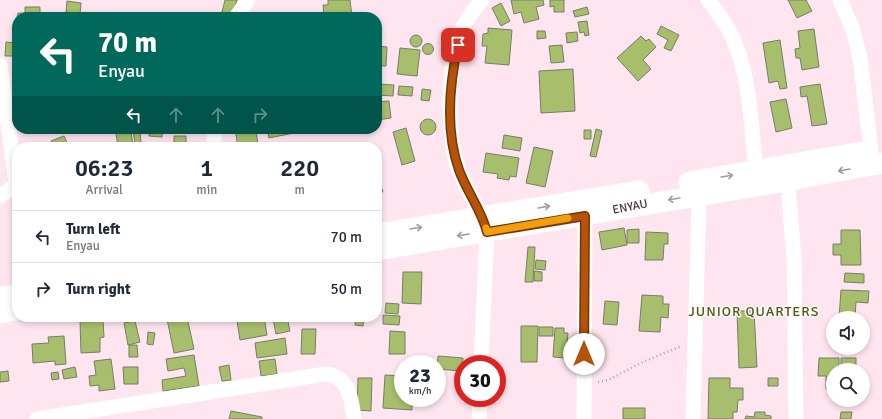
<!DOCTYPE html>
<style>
:root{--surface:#fff;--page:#f2f2f3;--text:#1f2937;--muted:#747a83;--line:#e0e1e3}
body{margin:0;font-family:Signika,sans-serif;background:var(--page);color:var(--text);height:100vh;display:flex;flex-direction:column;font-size:15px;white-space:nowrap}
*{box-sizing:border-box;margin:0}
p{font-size:13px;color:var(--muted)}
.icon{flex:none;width:22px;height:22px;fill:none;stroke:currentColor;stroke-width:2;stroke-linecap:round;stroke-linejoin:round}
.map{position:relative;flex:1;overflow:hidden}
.side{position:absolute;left:12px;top:142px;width:370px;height:180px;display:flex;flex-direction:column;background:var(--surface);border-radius:16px;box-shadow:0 2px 6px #0003}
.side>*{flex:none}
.guide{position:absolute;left:12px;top:12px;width:370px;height:122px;border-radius:16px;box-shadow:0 2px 6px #0003;background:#00695c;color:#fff;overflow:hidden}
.buttons{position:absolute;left:826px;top:311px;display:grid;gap:8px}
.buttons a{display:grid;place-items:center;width:44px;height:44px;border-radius:50%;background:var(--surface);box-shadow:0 2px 6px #0003;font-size:20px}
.speed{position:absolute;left:394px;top:355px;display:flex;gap:8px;font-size:20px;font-weight:700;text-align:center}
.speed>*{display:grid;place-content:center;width:52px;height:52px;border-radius:50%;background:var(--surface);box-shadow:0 2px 6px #0003;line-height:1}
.speed small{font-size:10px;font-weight:400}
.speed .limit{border:6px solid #d22;background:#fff;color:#111}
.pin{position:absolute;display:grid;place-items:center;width:34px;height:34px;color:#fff;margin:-17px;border-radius:8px;box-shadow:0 2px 6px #0006}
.me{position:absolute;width:44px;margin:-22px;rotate:0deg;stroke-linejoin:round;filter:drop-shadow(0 0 3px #0008)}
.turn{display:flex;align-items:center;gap:14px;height:84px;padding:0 20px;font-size:18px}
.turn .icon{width:52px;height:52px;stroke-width:2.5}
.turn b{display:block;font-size:28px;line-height:34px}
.lanes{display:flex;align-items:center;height:38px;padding:0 20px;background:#0003;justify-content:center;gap:20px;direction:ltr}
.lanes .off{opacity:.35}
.eta{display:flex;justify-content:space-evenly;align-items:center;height:68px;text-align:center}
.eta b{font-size:24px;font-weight:600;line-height:28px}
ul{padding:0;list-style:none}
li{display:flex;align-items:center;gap:12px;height:52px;padding:0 20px;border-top:1px solid var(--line)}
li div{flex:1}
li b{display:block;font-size:15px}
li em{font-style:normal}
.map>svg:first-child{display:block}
.building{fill:#a7bf6d;stroke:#777d69}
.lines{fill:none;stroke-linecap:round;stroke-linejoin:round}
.path{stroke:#b4a1a9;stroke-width:2.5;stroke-dasharray:1 3;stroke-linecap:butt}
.street{stroke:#fff;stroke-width:15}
.secondary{stroke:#fff;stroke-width:21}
.oneway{stroke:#a09c9e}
.route-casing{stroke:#753606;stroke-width:10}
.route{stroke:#b45309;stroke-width:7}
.slow{stroke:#f59e0b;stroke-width:7}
.labels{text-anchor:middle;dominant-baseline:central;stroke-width:3;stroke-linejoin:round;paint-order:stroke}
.street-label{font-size:12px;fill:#42383c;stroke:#fdf8fa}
.quarter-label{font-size:14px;letter-spacing:1px;fill:#4d5e13;stroke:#fdf8fa}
</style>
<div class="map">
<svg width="882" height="419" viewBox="0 0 882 419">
<rect width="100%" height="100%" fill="#fee5ef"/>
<path class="building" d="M225,0H237L233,15L222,12Z
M328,0H350L352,17L324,16L323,5H328Z
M511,0H543L544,5L536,7L539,19L524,23L521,12L514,14Z
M550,0H564V12H554V6L550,7Z
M788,0H806L812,11L797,18Z
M67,1L81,3L80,14L66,12Z
M501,3L510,21L501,26L492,8Z
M25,7H40V17H17L18,13H25Z
M587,7L589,14L575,17L573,11Z
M587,21L589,35L585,36L584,32L580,33L578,22Z
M661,26L679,35L671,51L664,48L668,40L657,34Z
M488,28L512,30L509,65L485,63L487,46H482L483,34L488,33Z
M814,29L819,67L802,70L800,58H796L795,49L800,48L798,31Z
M537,31H545L546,38L537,39Z
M577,32L578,41L567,43L566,33Z
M410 41a6 6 0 1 1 12 0a6 6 0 1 1-12 0Z
M641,36L646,41L649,39L656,47L643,60L651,69L638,81L617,58Z
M780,40L787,88L780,89L778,81L769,83L763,43Z
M6,42L17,43V56H5Z
M422.5 49a5.5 5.5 0 1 1 11 0a5.5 5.5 0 1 1-11 0Z
M562,45L564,62L551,63L549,46Z
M377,46L387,47L386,66H377Z
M400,48L420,50L417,76L397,74Z
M573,69L575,111L541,113L539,71Z
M377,84L394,85L393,96L377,95Z
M820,84L827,124L812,126L807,96L801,97L800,87Z
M399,86L413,87L412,96L398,95Z
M422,89L431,90L429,101L421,100Z
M786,99L792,128L776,132L770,102Z
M389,101L391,118L377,120V102Z
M420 127a8 8 0 1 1 16 0a8 8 0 1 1-16 0Z
M406,128L415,161L402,165L393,132Z
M149,129H162V137L149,136Z
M235,129H256L258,147H238Z
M267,129H314L269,138Z
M596,129L602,131L596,157L590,156Z
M133,130H140L141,143L135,144Z
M584,130H591V139H584Z
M131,131L133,146L118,147L116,133Z
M504,135L522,138L520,151L502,148Z
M64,136L69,147H54L51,141Z
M174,136H186V147H174Z
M534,147L553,151L545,187L526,183Z
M486,153L519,158L516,177L510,176L509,180L497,178L498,174L483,172Z
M378,185L381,187L383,191L380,195L377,196Z
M624,228L627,245L602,250L599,232Z
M639,229V243H627V230Z
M841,230H860L861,265H841V255H833V244H841Z
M646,232L668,233V244H664L663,260H645Z
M528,247H535L533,282H525Z
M536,260L546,261L545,270L535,269Z
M534,271L542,272V281H534Z
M403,272H422L421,304L402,303Z
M845,273L864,274V283L844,282Z
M841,290L869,291L868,303L856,302L855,318H839Z
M642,295L663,296V304H669L668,318L661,317L660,332L639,331Z
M605,301L619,302L617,325L603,324Z
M386,303L399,304L398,314L385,313Z
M737,311H754L757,367L739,368Z
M383,315L400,316L399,325L383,324Z
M176,317H187L194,349L174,353L167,319Z
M264,317L267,335L240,340L237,321Z
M287,317L290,331L276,334L273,319Z
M356,317H364L363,326L355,325Z
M103,320L104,337L100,338V352L81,353L80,321Z
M135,321L140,342L128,345L124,323Z
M521,326H538L537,362H521Z
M539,327H553V336H539Z
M555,328H564V333H568L566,358L553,357Z
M302,329H316L315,354H301Z
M390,331L405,332V354H389Z
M148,332L155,333L153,345L147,344Z
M64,336L66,364L55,365V361L33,363L32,344L49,343L48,337Z
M285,338L287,354L257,358L255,343Z
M129,345H137L138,357H129Z
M194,355L199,386L163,391L162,380L186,376L184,368L168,371L166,359Z
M438,356L463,358L462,371L437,369Z
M819,358H839V370H833V389H826V376H818Z
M841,358H856V370H841Z
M111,359L115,389L99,391V385L90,386L89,376L96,375L94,361Z
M275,359L277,374L261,376L259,361Z
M229,365L231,380L222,381L219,367Z
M75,367L77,377L64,379L62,370Z
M123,367H138V384H124Z
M8,371L9,381L0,382V372Z
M58,372L59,379L52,380L51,373Z
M385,375L403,376V398H420L419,405L412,404V410L383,408Z
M358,378H372L371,411L357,410Z
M709,378H730V388H743V400H738L737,412H733V419H708Z
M768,378H778V386H768Z
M623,408H645V419H623Z
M231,411L262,417V419H229Z
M755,412H765V415L771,416V419H745L746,416L754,417Z
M841,412H852L851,419H840Z"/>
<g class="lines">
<path class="path" d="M598,382L608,380L645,361L682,346"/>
<path class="street" d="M708,0C716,10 726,24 732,36C751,77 751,127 756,171
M840,0L852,27L860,58L871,150
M236,17L248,0
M0,65L17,190
M214,147V129
M787,170L794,260L796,419
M0,196L16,185
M481,364L487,232C482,210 467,192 459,171C447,137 447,67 460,33C465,22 474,9 482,0
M37,419L326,374C349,376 352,400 354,419
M479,419L480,398
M584,419L585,207
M693,419L699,195L698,186"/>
<path class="secondary" d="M689,182L862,152
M377,234L639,191
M377,250L751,187L882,163
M0,297L17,295
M0,313L17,310"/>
</g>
<defs><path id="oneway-shaft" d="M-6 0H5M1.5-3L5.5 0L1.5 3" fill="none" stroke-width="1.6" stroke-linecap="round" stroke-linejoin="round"/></defs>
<g class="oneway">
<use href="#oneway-shaft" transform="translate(844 170) rotate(170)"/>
<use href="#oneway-shaft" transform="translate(727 176) rotate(-9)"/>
<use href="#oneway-shaft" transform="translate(674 199) rotate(171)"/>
<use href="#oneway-shaft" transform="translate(544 207) rotate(-10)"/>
<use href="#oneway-shaft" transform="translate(416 228) rotate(-9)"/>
<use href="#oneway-shaft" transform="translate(463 235) rotate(171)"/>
</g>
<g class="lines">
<g class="route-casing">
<path id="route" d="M458,45C449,86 445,130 459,170C467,192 481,209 487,232L585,216L584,354"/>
</g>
<use href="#route" class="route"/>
<path class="slow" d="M486,228L487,232L568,218"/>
</g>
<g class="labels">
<g class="street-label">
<text transform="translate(630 207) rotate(-11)">ENYAU</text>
</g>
<g class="quarter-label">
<text x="754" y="311">JUNIOR QUARTERS</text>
</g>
</g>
</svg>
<div class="buttons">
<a><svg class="icon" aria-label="sound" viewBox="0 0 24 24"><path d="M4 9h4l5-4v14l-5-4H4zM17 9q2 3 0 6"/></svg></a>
<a><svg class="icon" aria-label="search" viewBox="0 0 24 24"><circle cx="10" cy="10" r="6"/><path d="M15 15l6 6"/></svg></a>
</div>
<div class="speed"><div>23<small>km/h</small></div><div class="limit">30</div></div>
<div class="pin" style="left:458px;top:45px;background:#d93025"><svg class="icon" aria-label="arrive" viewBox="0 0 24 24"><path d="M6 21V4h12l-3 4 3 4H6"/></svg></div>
<svg class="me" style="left:584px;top:354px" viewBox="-20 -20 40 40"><circle r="19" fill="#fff"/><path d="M0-13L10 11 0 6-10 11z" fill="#b45309"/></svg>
<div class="guide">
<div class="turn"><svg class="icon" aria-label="left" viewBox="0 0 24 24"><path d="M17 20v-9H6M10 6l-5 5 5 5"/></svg><div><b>70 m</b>Enyau</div></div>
<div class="lanes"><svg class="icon" aria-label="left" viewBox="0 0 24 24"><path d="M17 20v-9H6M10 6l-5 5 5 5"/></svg><svg class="icon off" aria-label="ahead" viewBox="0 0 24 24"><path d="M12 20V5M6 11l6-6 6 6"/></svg><svg class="icon off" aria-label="ahead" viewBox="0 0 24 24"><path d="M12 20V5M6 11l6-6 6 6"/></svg><svg class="icon off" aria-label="right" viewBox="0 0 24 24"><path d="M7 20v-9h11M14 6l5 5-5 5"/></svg></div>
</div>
<section class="side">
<div class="eta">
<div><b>06:23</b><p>Arrival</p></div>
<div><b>1</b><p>min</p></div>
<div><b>220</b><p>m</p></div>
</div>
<ul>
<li><svg class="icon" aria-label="left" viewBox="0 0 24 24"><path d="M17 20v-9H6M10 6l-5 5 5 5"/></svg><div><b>Turn left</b><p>Enyau</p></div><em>70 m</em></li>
<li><svg class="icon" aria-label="right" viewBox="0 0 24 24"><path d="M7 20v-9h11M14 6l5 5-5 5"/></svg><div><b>Turn right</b></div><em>50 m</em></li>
</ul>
</section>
</div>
